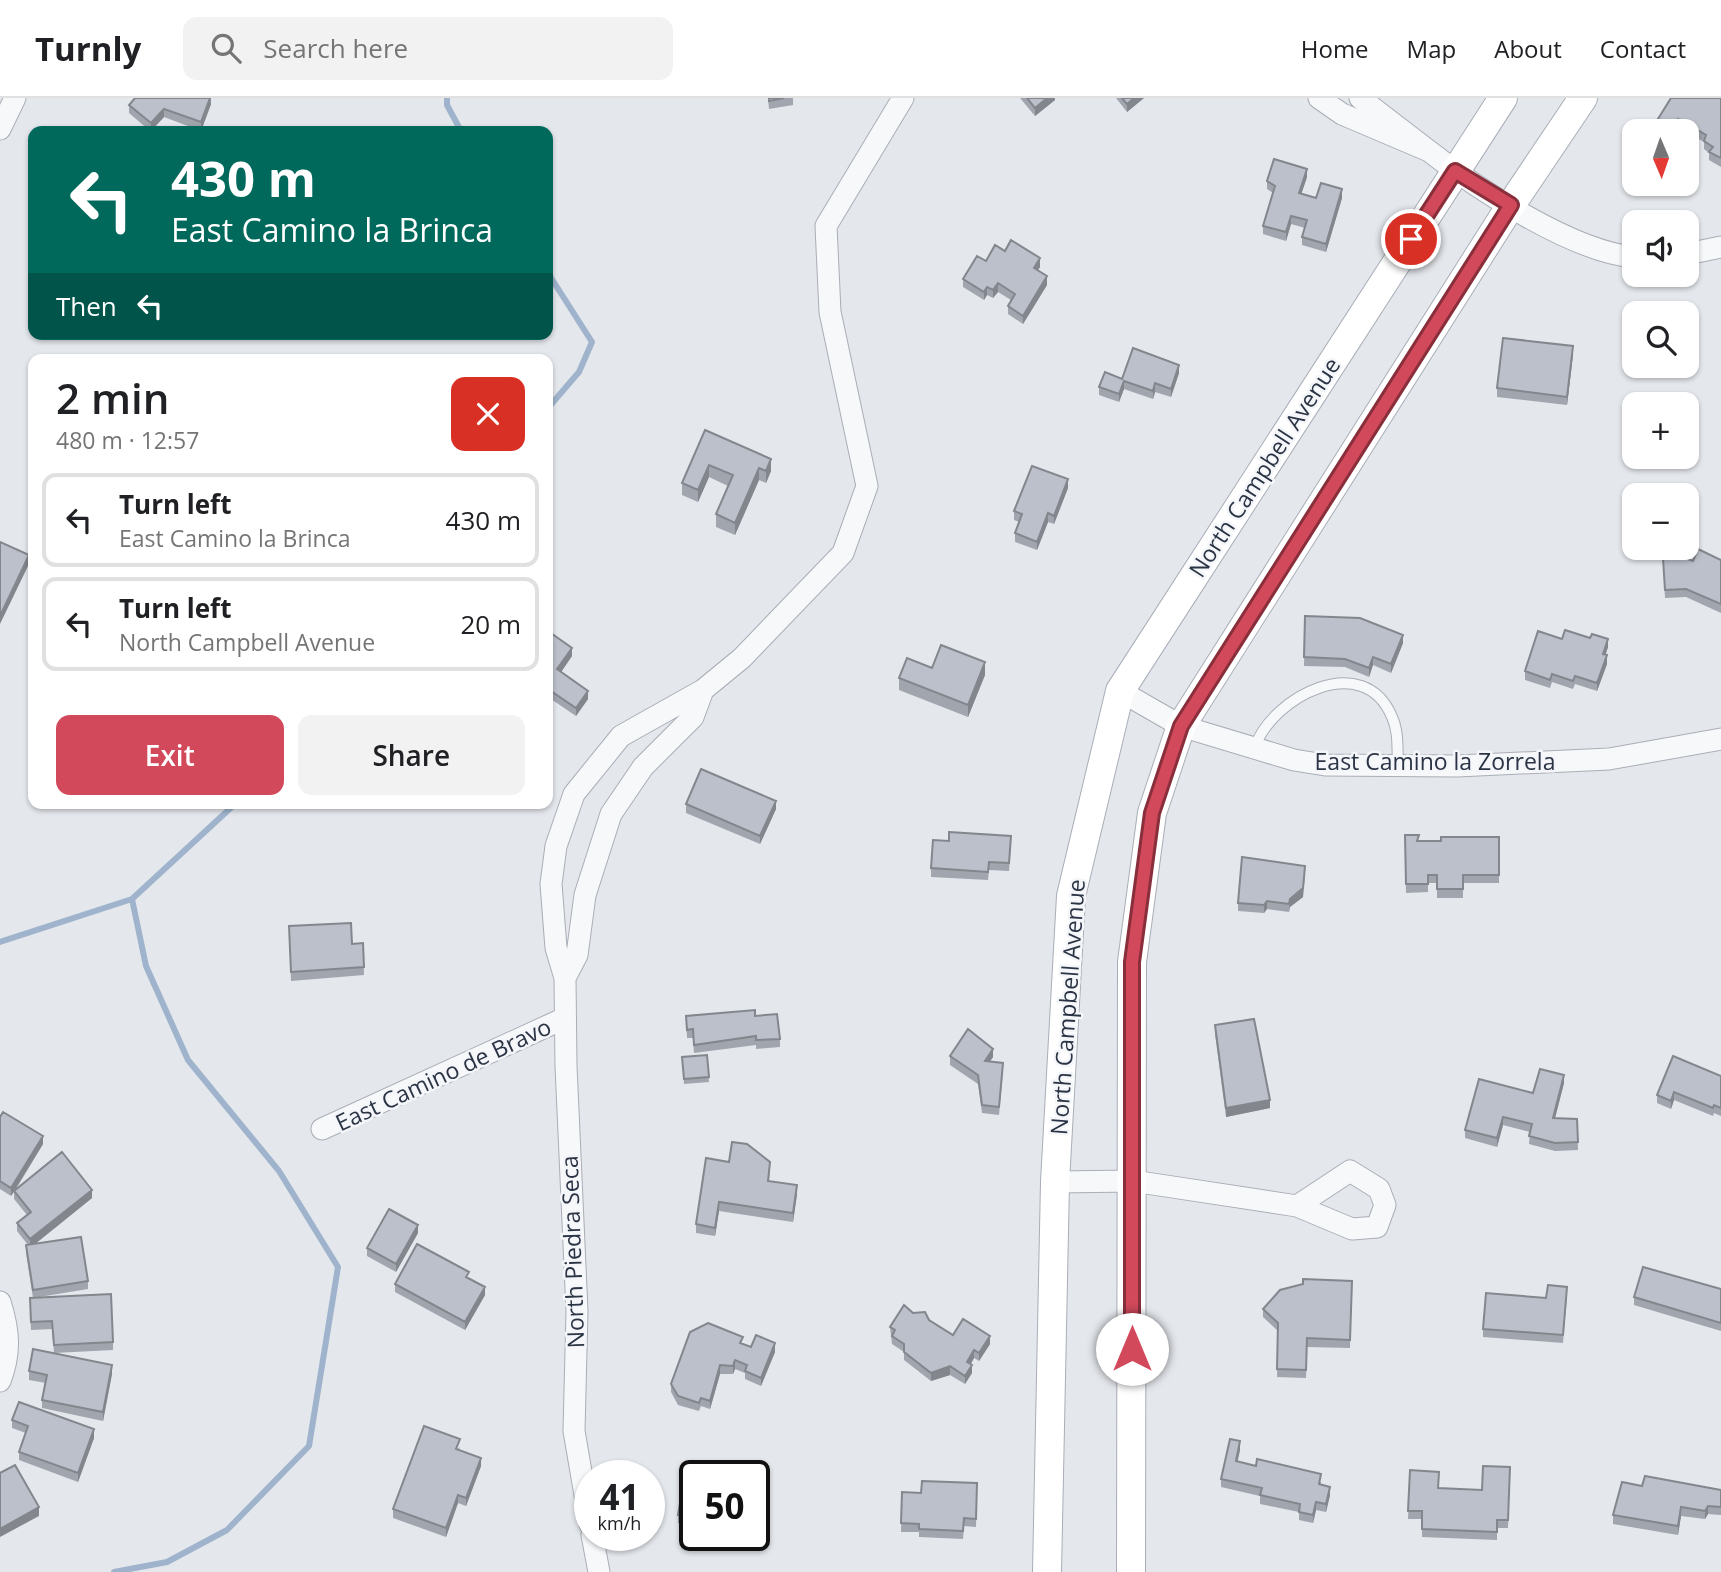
<!DOCTYPE html>
<meta charset="utf-8">
<style>
:root{--surface:#fff;--page:#f2f2f2;--text:#202124;--muted:#757577;--line:#e0e0e0;--accent:#d1495b}
body{margin:0;font-family:"Open Sans",sans-serif;background:var(--page);color:var(--text);height:100vh;display:flex;flex-direction:column;font-size:26px;white-space:nowrap}
*{box-sizing:border-box;margin:0}
p{font-size:23px;color:var(--muted)}
.icon{flex:none;width:38px;height:38px;fill:none;stroke:currentColor;stroke-width:2;stroke-linecap:round;stroke-linejoin:round}
.map{position:relative;flex:1;overflow:hidden}
.side{position:absolute;left:28px;top:256px;width:525px;height:455px;display:flex;flex-direction:column;background:var(--surface);border-radius:14px;box-shadow:0 2px 5px #0004}
.side>*{flex:none}
.top-card{position:absolute;left:28px;top:28px;width:525px;height:214px;border-radius:14px;box-shadow:0 2px 5px #0004;background:#00695c;color:#fff;overflow:hidden}
.needle{width:46px;rotate:178deg}
.fabs{position:absolute;left:1622px;top:21px;display:grid;gap:14px}
.fabs a{display:grid;place-items:center;width:77px;height:77px;border-radius:14px;background:var(--surface);box-shadow:0 2px 5px #0004;font-size:35px}
.speed{position:absolute;left:574px;top:1362px;display:flex;gap:14px;font-size:35px;font-weight:700;text-align:center}
.speed>*{display:grid;place-content:center;width:91px;height:91px;border-radius:50%;background:var(--surface);box-shadow:0 2px 5px #0004;line-height:1}
.speed small{font-size:18px;font-weight:400}
.speed .limit{border:4px solid #111;border-radius:10px;background:#fff;color:#111}
.pin{position:absolute;display:grid;place-items:center;width:60px;height:60px;color:#fff;margin:-30px;border:4px solid #fff;border-radius:50%;box-shadow:0 2px 7px #0007}
.me{position:absolute;width:77px;margin:-38px;rotate:0deg;stroke-linejoin:round;filter:drop-shadow(0 0 5px #0008)}
.turn{display:flex;align-items:center;gap:24px;height:147px;padding:0 28px;font-size:32px}
.turn .icon{width:91px;height:91px;stroke-width:2.5}
.turn b{display:block;font-size:49px;line-height:60px}
.then{display:flex;align-items:center;height:66px;padding:0 28px;background:#0003;gap:14px;font-size:26px}
.round{display:grid;place-items:center;flex:none;width:74px;height:74px;border-radius:14px;background:var(--page)}
.summary{display:flex;align-items:center;justify-content:space-between;height:119px;padding:0 28px}
h1{font-size:42px;font-weight:600;line-height:52px}
.cta{display:flex;gap:14px;margin-top:auto;padding:14px 28px}
.cta a{flex:1;height:80px;border-radius:14px;background:var(--accent);color:#fff;font-size:28px;font-weight:600;line-height:80px;text-align:center}
.cta a+a{background:var(--page);color:var(--text)}
ul{padding:0;list-style:none}
li{display:flex;align-items:center;gap:21px;height:94px;margin:0 14px 10px;padding:0 14px;border:4px solid var(--line);border-radius:14px}
li div{flex:1}
li b{display:block;font-size:26px}
li em{font-style:normal}
header{display:flex;align-items:center;gap:42px;box-sizing:border-box;height:98px;padding:0 35px;background:var(--surface);border-bottom:2px solid var(--line)}
header strong{font-size:33px}
nav{display:flex;gap:38px;margin-inline-start:auto;font-size:24px}
.search{width:490px;height:63px;background:var(--page);display:flex;align-items:center;gap:18px;box-sizing:border-box;padding:0 24px;border-radius:14px;color:var(--muted);font-size:26px}
.map>svg:first-child{display:block}
.lines{fill:none;stroke-linecap:round;stroke-linejoin:round}
.stream{stroke:#9fb4cc;stroke-width:6}
.lane-casing{stroke:#a9aeb7;stroke-width:12}
.street-casing{stroke:#a9aeb7;stroke-width:23}
.secondary-casing{stroke:#a9aeb7;stroke-width:30}
.lane{stroke:#f7f8fa;stroke-width:10}
.street{stroke:#f7f8fa;stroke-width:21}
.secondary{stroke:#fff;stroke-width:28}
.wall{fill:#a1a5ae}
.shaded-wall{fill:#83868d}
.building{fill:#bbc0ca;stroke:#83868d;stroke-width:2}
.route-casing{stroke:#882f3b;stroke-width:18}
.route{stroke:#d1495b;stroke-width:12}
.labels{text-anchor:middle;dominant-baseline:central;stroke-width:5;stroke-linejoin:round;paint-order:stroke}
.street-label{font-size:23px;fill:#2b3445;stroke:#f4f6f9}
</style>
<header>
<strong>Turnly</strong>
<div class="search"><svg class="icon" aria-label="search" viewBox="0 0 24 24"><circle cx="10" cy="10" r="6"/><path d="M15 15l6 6"/></svg>Search here</div>
<nav><a>Home</a><a>Map</a><a>About</a><a>Contact</a></nav>
</header>
<div class="map">
<svg width="1721" height="1474" viewBox="0 0 1721 1474">
<rect width="100%" height="100%" fill="#e4e7ec"/>
<g class="lines">
<path class="stream" d="M447,0V7L461,33
M548,175L592,244L579,274L548,310
M0,844L132,801
M114,1474L167,1464L227,1432L309,1348L338,1169L279,1073L188,962L146,868L132,801L236,705"/>
<g class="lane-casing">
<path id="lane" d="M1255,649C1272,599 1364,551 1392,619C1399,634 1397,651 1398,667"/>
</g>
<g class="street-casing">
<path id="street" d="M1319,0L1342,16L1429,53L1360,0
M0,31L15,0
M1429,53C1477,91 1573,154 1634,159
M1687,156L1721,149
M1120,593L1181,628L1294,662L1325,667L1457,668L1609,661L1721,641
M565,880L577,857L585,797L611,716L643,669L693,619L703,592
M322,1031L565,920
M1055,1084L1133,1083L1297,1108L1352,1131L1377,1129L1385,1107L1379,1091L1350,1073L1297,1108
M0,1204C9,1232 11,1255 0,1283
M590,1426L574,1333L577,1213L566,968L565,880L556,850L551,786L556,748L574,696L621,638L703,592L742,560L843,455L867,388L830,214L826,128L903,0
M592,1437L599,1474"/>
</g>
<g class="secondary-casing">
<path id="secondary" d="M1047,1474L1055,1084L1071,798L1120,593L1503,0
M1131,1474L1132,864L1152,715L1181,628L1511,107L1583,0"/>
</g>
<use href="#lane" class="lane"/>
<use href="#street" class="street"/>
<use href="#secondary" class="secondary"/>
</g>
<path class="wall" d="M211,0V6L201,33L164,19L150,33L129,15V7Z
M768,0H793V7L769,11Z
M1020,0H1055V2L1035,18Z
M1116,0H1144L1127,14Z
M1721,0V69L1709,62V55L1704,51V44L1687,34V33L1678,30L1675,33H1658L1656,32V24Z
M1307,79L1301,96L1316,100H1342L1326,154L1302,147V139L1305,130L1291,126L1286,143L1263,136V128L1273,95L1267,91V83Z
M1005,153L1040,169L1038,172L1047,187L1023,226L1008,216V208L1011,202L998,194L993,200L987,197L984,202L963,189V181L986,163Z
M1573,257L1567,307L1497,299V290Z
M1179,275L1171,299L1155,294L1153,301L1124,291L1119,304L1099,297V289L1122,281Z
M705,332L771,373L766,385L759,382L735,437L716,429V416L728,388L709,379L698,404L682,397V385Z
M1068,390L1054,426L1048,424L1037,452L1015,444V435L1019,424L1014,422V413Z
M1663,460L1693,463L1721,462V515L1686,499L1665,500Z
M1305,518L1403,545L1391,575L1373,567L1369,579L1345,569L1304,568Z
M548,533L572,558L561,574L588,601L576,618L548,599Z
M1562,541L1608,549L1605,557L1607,566L1597,593L1575,586L1573,591L1552,584L1550,590L1525,582V573Z
M932,570L985,577L968,619L899,592V580Z
M686,706L776,711L760,746L686,715Z
M1405,737L1419,743H1441L1499,739V785H1463V800H1437V785H1428V794L1406,795Z
M1011,746L1009,773L989,772L988,782L931,779V770Z
M1305,777L1303,799L1290,809L1289,814L1267,811L1264,815L1238,813V805Z
M289,828L352,846L363,845L364,877L291,883Z
M686,918H755L780,941V949L756,951V947L694,955L693,940H687Z
M1215,927L1270,1010L1226,1019L1215,936Z
M707,957L709,984L684,986L682,959Z
M950,958L993,959L990,963L1003,973L999,1017L982,1015L978,986L950,967Z
M1721,978V1018L1714,1015L1713,1018L1674,1002L1671,1011L1657,1005V997Z
M1564,985L1555,1020L1577,1021L1578,1052L1555,1053L1529,1046L1530,1034L1503,1027L1497,1049L1465,1040V1032L1533,995Z
M0,1019L43,1046L16,1091L92,1100L35,1146L88,1183V1191L33,1200L26,1155V1147H28L17,1133V1125L27,1117L14,1101V1094L11,1098L0,1091Z
M706,1060L770,1072L769,1083L797,1096L793,1124L719,1113L715,1138L696,1135V1126Z
M418,1135L396,1174L367,1158V1150Z
M469,1181L485,1197L465,1232L395,1194V1186Z
M1352,1183L1350,1250L1307,1249L1306,1280L1277,1279L1278,1233L1263,1219V1211Z
M1721,1191V1233L1634,1207V1199Z
M1567,1197L1563,1245L1483,1239V1231L1546,1200Z
M30,1209L113,1244V1252L54,1255L52,1231L31,1232Z
M913,1215L929,1222L953,1237L990,1246L979,1263L974,1260L971,1266L972,1275L965,1286L950,1277L931,1283L904,1262V1254L892,1246L890,1229Z
M743,1246L751,1249L775,1254L761,1288L745,1281V1275L735,1271L733,1276H720L710,1311L701,1308L699,1313L678,1307L671,1294V1286Z
M29,1273L112,1276L103,1323L42,1310V1302L46,1285L29,1282Z
M12,1322L94,1340L78,1384L19,1362V1354L26,1335L12,1330Z
M460,1349L459,1352L481,1368L466,1408L458,1405L446,1439L393,1420V1411Z
M1240,1352L1237,1363L1321,1384L1320,1387L1330,1397L1326,1414L1316,1412L1313,1425L1299,1422V1414L1260,1406V1398L1221,1389V1381Z
M1510,1369L1508,1430H1497V1442L1422,1439V1421H1408L1410,1372L1438,1390L1482,1392Z
M695,1379V1428L678,1425V1417Z
M977,1385L976,1429L964,1428L963,1441L919,1439V1434H901L902,1394L921,1395Z
M1642,1388L1721,1392V1417L1708,1416L1705,1421L1681,1418L1678,1437L1613,1426V1417Z"/>
<path class="shaded-wall" d="M210,0L211,6L201,33V24Z
M1047,0H1055V2L1035,18V10Z
M1134,0H1144L1127,14V6Z
M164,11V19L151,33V25Z
M1678,21V30L1675,33H1670V31Z
M1307,71V79L1299,103V95Z
M1342,91V100L1326,154V146Z
M1291,118V126L1286,143V134Z
M1040,160V169L1034,178V170Z
M1047,178V187L1023,226V218Z
M998,185V194L993,200V192Z
M987,189V197L984,202V194Z
M1573,248V257L1567,307V299Z
M1179,267V275L1171,299V291Z
M1124,283V291L1119,304V296Z
M1155,285V294L1153,301V293Z
M771,361V373L766,385V373Z
M709,367V379L698,404V392Z
M759,370V382L735,437V425Z
M1068,381V390L1054,426V418Z
M1048,415V424L1037,452V444Z
M29,457V466L0,526V518Z
M1403,537V545L1391,575V566Z
M1608,541V549L1603,565V556Z
M572,550V558L557,580V571Z
M1607,557V566L1597,593V585Z
M1373,559V567L1369,579V570Z
M985,564V577L968,619V607Z
M588,593V601L576,618V610Z
M776,703V711L760,746V738Z
M1305,768L1303,799L1290,809L1289,814L1290,801Z
M1267,803V811L1264,815V807Z
M993,951V959L985,971V963Z
M1564,977V985L1553,1028V1020Z
M1674,994V1002L1671,1011V1003Z
M1270,1002V1010L1226,1019V1010Z
M1503,1019V1027L1497,1049V1040Z
M43,1038V1046L11,1098V1090Z
M797,1087V1096L793,1124V1115Z
M92,1092V1100L30,1150V1141Z
M719,1104V1113L715,1138V1130Z
M418,1127V1135L396,1174V1166Z
M485,1189V1197L465,1232V1224Z
M990,1238V1246L979,1263V1255Z
M775,1245V1254L761,1288V1280Z
M974,1252V1260L967,1272V1264Z
M735,1262V1271L733,1276V1268Z
M112,1267V1276L103,1323V1314Z
M720,1267V1276L710,1311V1303Z
M972,1267V1275L965,1286V1278Z
M950,1268V1277L931,1283V1275Z
M94,1331V1340L78,1384V1375Z
M1240,1343V1352L1236,1371V1363Z
M481,1360V1368L466,1408V1400Z
M1330,1389V1397L1326,1414V1406Z
M458,1397V1405L446,1439V1430Z
M1316,1404V1412L1313,1425V1417Z
M1708,1408V1416L1705,1421V1413Z
M39,1409V1418L0,1439V1431Z
M1681,1409V1418L1678,1437V1428Z"/>
<path class="building" d="M135,0H210L201,24L164,11L151,25L129,7Z
M769,0H784L769,3Z
M1027,0H1047L1035,10Z
M1122,0H1134L1127,6Z
M1671,0H1721V60L1709,54L1713,49L1704,43L1706,37L1678,21L1670,31L1656,24Z
M1274,61L1307,71L1299,95L1316,100L1321,85L1342,91L1326,146L1302,139L1307,122L1291,118L1286,134L1263,128L1275,88L1267,83Z
M1011,142L1040,160L1034,170L1047,178L1023,218L1008,208L1015,196L998,185L993,192L987,189L984,194L963,181L977,158L986,163L995,147L1005,153Z
M1503,240L1573,248L1567,299L1497,290Z
M1133,250L1179,267L1171,291L1155,285L1153,293L1124,283L1119,296L1099,289L1105,274L1122,281Z
M705,332L771,361L766,373L759,370L735,425L716,416L733,377L709,367L698,392L682,385Z
M1032,368L1068,381L1054,418L1048,415L1037,444L1015,435L1022,416L1014,413Z
M0,444L29,457L0,518Z
M1698,451L1721,462V506L1686,491L1665,492L1663,460L1682,459L1693,463Z
M1305,518L1360,520L1403,537L1391,566L1373,559L1369,570L1345,561L1304,559Z
M1565,532L1590,540L1592,536L1608,541L1603,556L1607,557L1597,585L1575,578L1573,583L1552,576L1550,582L1525,573L1538,533L1562,541Z
M548,533L572,550L557,571L588,593L576,610L548,591L552,584L548,581Z
M941,547L985,564L968,607L899,580L907,560L932,570Z
M701,671L776,703L760,738L686,706Z
M949,734L1011,738L1009,765L989,764L988,774L931,770L933,742L949,743Z
M1405,737H1419L1417,743H1441V739H1499V777H1463V791H1437V777H1428V786H1406Z
M1242,759L1305,768L1303,790L1290,801L1289,806L1267,803L1264,807L1238,805Z
M351,825L352,846L363,845L364,869L291,874L289,828Z
M755,912V918L777,916L780,941L756,942V938L694,947L693,931L687,932L686,918Z
M1254,921L1270,1002L1226,1010L1215,927Z
M968,931L993,951L985,963L1003,965L999,1009L982,1007L978,977L950,958Z
M707,957L709,979L684,981L682,959Z
M1673,958L1721,978V1010L1714,1007L1713,1010L1674,994L1671,1003L1657,997Z
M1540,971L1564,977L1553,1020L1577,1021L1578,1044L1555,1045L1529,1038L1532,1026L1503,1019L1497,1040L1465,1032L1479,981L1533,995Z
M3,1014L43,1038L11,1090L0,1083V1019Z
M732,1044L747,1046L770,1064L768,1083L797,1087L793,1115L719,1104L715,1130L696,1126L706,1060L729,1064Z
M62,1054L92,1092L30,1141L17,1125L31,1114L14,1093Z
M389,1111L418,1127L396,1166L367,1150Z
M81,1139L88,1183L33,1192L26,1147Z
M417,1146L469,1174L466,1179L485,1189L465,1224L395,1186Z
M1643,1169L1721,1191V1225L1634,1199Z
M1303,1181L1352,1183L1350,1242L1307,1240L1306,1272L1277,1271L1278,1225L1263,1211L1280,1192L1303,1186Z
M1548,1187L1567,1189L1563,1237L1483,1231L1486,1195L1546,1200Z
M111,1196L113,1244L54,1247L52,1223L31,1224L30,1200Z
M904,1207L913,1215L925,1214L929,1222L953,1237L963,1221L990,1238L979,1255L974,1252L967,1264L972,1267L965,1278L950,1268L931,1275L904,1254V1246L892,1238L895,1232L890,1229Z
M708,1225L743,1239L740,1245L751,1249L756,1237L775,1245L761,1280L745,1273L747,1267L735,1262L733,1268L720,1267L710,1303L701,1300L699,1305L678,1298L671,1286L690,1234Z
M33,1251L112,1267L103,1314L42,1302L47,1277L29,1273Z
M19,1304L94,1331L78,1375L19,1354L28,1328L12,1322Z
M424,1328L460,1341L456,1351L481,1360L466,1400L458,1397L446,1430L393,1411Z
M1230,1341L1240,1343L1236,1363L1256,1368L1257,1361L1321,1376L1319,1386L1330,1389L1326,1406L1316,1404L1313,1417L1299,1414L1300,1406L1260,1397L1262,1390L1221,1381Z
M15,1367L39,1409L0,1431V1375Z
M1483,1368L1510,1369L1508,1422H1497V1434L1422,1431V1413H1408L1410,1372L1439,1374L1438,1390L1482,1392Z
M699,1374L716,1377H699Z
M685,1377L695,1379V1420L678,1417Z
M1645,1378L1721,1392V1409L1708,1408L1705,1413L1681,1409L1678,1428L1613,1417L1622,1384L1642,1388Z
M922,1383L977,1385L976,1421L964,1420L963,1433L919,1431V1426L901,1425L902,1394L921,1395Z
M754,1396L757,1397L754,1417Z"/>
<g class="lines">
<g class="route-casing">
<path id="route" d="M1132,1251V864L1152,715L1181,628L1511,107L1455,73L1411,141"/>
</g>
<use href="#route" class="route"/>
</g>
<g class="labels">
<g class="street-label">
<text transform="translate(1264 369) rotate(-57)">North Campbell Avenue</text>
<text x="1435" y="663">East Camino la Zorrela</text>
<text transform="translate(1067 909) rotate(-86)">North Campbell Avenue</text>
<text transform="translate(443 976) rotate(-25)">East Camino de Bravo</text>
<text transform="translate(572 1154) rotate(-92)">North Piedra Seca</text>
</g>
</g>
</svg>
<div class="fabs">
<a><svg class="needle" viewBox="-14 -14 28 28"><path d="M0-13l5 13h-10z" fill="#e53935"/><path d="M0 13l5-13h-10z" fill="#757577"/></svg></a>
<a><svg class="icon" aria-label="sound" viewBox="0 0 24 24"><path d="M4 9h4l5-4v14l-5-4H4zM17 9q2 3 0 6"/></svg></a>
<a><svg class="icon" aria-label="search" viewBox="0 0 24 24"><circle cx="10" cy="10" r="6"/><path d="M15 15l6 6"/></svg></a>
<a>+</a>
<a>−</a>
</div>
<div class="speed"><div>41<small>km/h</small></div><div class="limit">50</div></div>
<div class="pin" style="left:1411px;top:141px;background:#d93025"><svg class="icon" aria-label="arrive" viewBox="0 0 24 24"><path d="M6 21V4h12l-3 4 3 4H6"/></svg></div>
<svg class="me" style="left:1132px;top:1251px" viewBox="-20 -20 40 40"><circle r="19" fill="#fff"/><path d="M0-13L10 11 0 6-10 11z" fill="#d1495b"/></svg>
<div class="top-card">
<div class="turn"><svg class="icon" aria-label="left" viewBox="0 0 24 24"><path d="M17 20v-9H6M10 6l-5 5 5 5"/></svg><div><b>430 m</b>East Camino la Brinca</div></div>
<div class="then">Then<svg class="icon" aria-label="left" viewBox="0 0 24 24"><path d="M17 20v-9H6M10 6l-5 5 5 5"/></svg></div>
</div>
<section class="side">
<div class="summary"><div><h1>2 min</h1><p>480 m · 12:57</p></div><a class="round" style="background:#d93025;color:#fff"><svg class="icon" aria-label="close" viewBox="0 0 24 24"><path d="M6 6l12 12M18 6L6 18"/></svg></a></div>
<ul>
<li><svg class="icon" aria-label="left" viewBox="0 0 24 24"><path d="M17 20v-9H6M10 6l-5 5 5 5"/></svg><div><b>Turn left</b><p>East Camino la Brinca</p></div><em>430 m</em></li>
<li><svg class="icon" aria-label="left" viewBox="0 0 24 24"><path d="M17 20v-9H6M10 6l-5 5 5 5"/></svg><div><b>Turn left</b><p>North Campbell Avenue</p></div><em>20 m</em></li>
</ul>
<div class="cta"><a>Exit</a><a>Share</a></div>
</section>
</div>
